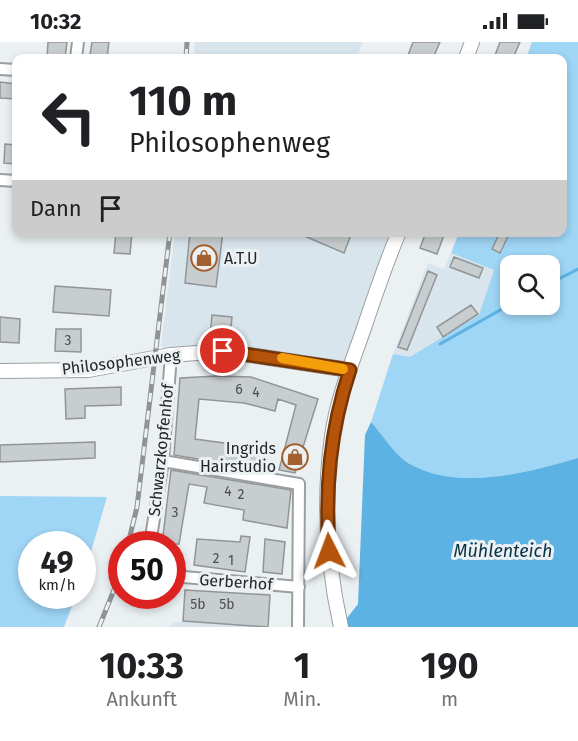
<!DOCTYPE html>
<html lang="de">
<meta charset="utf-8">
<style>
:root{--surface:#fff;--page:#f2f2f2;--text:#202124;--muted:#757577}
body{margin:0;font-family:"Fira Sans",sans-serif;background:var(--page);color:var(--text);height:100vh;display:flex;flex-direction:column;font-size:22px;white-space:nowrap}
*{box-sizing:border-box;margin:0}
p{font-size:20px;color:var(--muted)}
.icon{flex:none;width:33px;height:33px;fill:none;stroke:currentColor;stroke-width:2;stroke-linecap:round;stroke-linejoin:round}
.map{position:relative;height:585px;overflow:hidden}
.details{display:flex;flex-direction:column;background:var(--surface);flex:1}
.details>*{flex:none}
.guide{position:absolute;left:12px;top:12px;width:555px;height:183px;border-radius:12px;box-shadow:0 3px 9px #0003;background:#fff;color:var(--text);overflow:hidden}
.buttons{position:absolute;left:500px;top:213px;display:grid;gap:12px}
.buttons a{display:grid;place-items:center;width:60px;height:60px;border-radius:12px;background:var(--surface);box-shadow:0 3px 9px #0003;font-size:30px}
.speed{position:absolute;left:18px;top:489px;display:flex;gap:12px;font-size:30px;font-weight:700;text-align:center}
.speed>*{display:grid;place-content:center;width:78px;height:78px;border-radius:50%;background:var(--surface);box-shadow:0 3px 9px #0003;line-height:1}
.speed small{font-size:15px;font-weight:400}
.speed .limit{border:9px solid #d22;background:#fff;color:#111}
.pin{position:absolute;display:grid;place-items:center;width:51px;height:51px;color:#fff;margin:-26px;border:3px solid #fff;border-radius:50%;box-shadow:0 2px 6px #0007}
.me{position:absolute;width:66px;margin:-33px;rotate:357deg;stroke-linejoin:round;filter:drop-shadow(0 0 4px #0008)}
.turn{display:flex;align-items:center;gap:21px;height:126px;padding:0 18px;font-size:27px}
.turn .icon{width:78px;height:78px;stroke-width:2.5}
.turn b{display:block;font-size:42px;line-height:51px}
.then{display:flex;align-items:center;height:57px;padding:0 18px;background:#0003;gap:12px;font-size:22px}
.eta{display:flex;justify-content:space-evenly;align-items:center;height:102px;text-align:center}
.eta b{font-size:36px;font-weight:700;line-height:42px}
.status{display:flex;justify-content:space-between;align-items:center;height:42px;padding:0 30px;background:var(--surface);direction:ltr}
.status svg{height:16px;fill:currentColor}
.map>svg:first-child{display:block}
.built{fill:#d9e5ed}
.green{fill:#9fd5f5;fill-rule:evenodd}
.water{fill:#5cb3e3}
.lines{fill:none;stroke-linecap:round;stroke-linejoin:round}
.stream{stroke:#5cb3e3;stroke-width:3}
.building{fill:#c8cdcf;stroke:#919598;stroke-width:1.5}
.street-casing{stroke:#9b9fa2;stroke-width:14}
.secondary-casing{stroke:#9b9fa2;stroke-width:16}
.street{stroke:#fff;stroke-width:10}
.secondary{stroke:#fff;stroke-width:14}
.rail-casing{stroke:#8f9395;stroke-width:5}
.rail{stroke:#ebf0f3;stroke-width:3;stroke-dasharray:9;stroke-linecap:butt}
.route-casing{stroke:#753606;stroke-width:15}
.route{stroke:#b45309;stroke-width:10}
.slow{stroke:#f59e0b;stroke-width:10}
.labels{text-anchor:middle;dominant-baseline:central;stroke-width:6;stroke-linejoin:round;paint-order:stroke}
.number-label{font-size:14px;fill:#4d5051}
.poi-label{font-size:16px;fill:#242627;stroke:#ebf0f3;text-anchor:start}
.street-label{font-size:16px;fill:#242627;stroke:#ebf0f3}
.water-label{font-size:18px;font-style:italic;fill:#093145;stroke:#ebf0f3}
</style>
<div class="status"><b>10:32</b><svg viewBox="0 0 49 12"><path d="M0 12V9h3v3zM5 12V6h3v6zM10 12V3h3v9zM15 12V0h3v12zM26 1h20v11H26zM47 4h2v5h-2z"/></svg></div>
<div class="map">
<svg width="578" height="585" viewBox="0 0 578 585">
<rect width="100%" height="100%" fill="#ebf0f3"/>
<path class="built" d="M195,0H363L357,16H194Z
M175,191H399L349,328L301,319L171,313L161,303Z
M451,211L494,228L479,274L410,316L393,312L428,221L444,227Z
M249,574L248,585H169L174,580H203Z"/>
<path class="green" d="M532,0H578V416C525,431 459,450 408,421C394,412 382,392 371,380L393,312L410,315L479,273L494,228L451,211L459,191L562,190V16H526ZM510,224H549V262H510Z
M0,454L107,455L83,537L82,502H32V554H76L64,585H0Z"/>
<path class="water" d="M371,380C382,392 394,412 408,421C459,450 525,431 578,416V585H340L358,562L365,393Z"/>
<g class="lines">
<path class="stream" d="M549,242L578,227
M440,302L511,262"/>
</g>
<path class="building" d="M48,0H67L65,16H47Z
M92,0H109L107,16L90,13Z
M413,0H440L433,16H407Z
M500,0H520L513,16H494Z
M0,40L16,42V57L0,56Z
M5,102L16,103V122L4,121Z
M116,190H132L130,212L114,211Z
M190,190H223L216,245L185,241Z
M295,190H352L344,211Z
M426,190H445L437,212L420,206Z
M500,190H510L500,211L492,207Z
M454,215L483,226L479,236L450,225Z
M428,229L437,233L407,308L398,305Z
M55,244L111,248L109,274L53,270Z
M471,263L478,272L443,295L437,285Z
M212,273L232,275L230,297L210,295Z
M0,275L20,277L19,301L0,300Z
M56,287H81V310L55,309Z
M217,334L251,335L318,357L295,431L279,428L296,363L278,357L275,369L244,361L199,357L195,397L261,406L256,427L174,413L180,336Z
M121,345V363L85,364V376L66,377L65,347Z
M95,400V416L0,420V403Z
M171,428L291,448L287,486L243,478L244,468L204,461L207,445L189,442L179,502H162Z
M241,494L250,495L245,530L194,523L197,497L240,500Z
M265,497L285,500L282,532L263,530Z
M185,548L270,553L268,585L183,579Z"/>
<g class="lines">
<g class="street-casing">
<path id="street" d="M76,16L78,0
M0,27L16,28
M0,138L16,139
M163,419L299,442L298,585
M150,502L163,419L171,313
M172,534L299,545"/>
</g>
<g class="secondary-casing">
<path id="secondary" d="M466,16L472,0
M0,329L88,328L171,313L223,309L349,328
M341,585C327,523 323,458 332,394C337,358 351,323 363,289C374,256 385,223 399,190"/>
</g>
<use href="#street" class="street"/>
<use href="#secondary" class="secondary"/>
<g class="rail-casing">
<path id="rail" d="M186,16L187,0
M128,502L137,465L170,190
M99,585L122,528"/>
</g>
<use href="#rail" class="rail"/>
</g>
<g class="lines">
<g class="route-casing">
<path id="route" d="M223,309L350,328C330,388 325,446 329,509"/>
</g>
<use href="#route" class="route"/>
<path class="slow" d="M282,316L343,327"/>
</g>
<defs>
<g id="shop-ring" transform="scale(1.35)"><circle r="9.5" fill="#ebf0f3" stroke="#a3602e" stroke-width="1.5"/><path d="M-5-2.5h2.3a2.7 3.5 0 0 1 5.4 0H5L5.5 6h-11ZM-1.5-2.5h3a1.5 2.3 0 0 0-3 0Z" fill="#a3602e"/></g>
</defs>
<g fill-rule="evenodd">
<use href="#shop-ring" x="204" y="216"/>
<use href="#shop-ring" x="295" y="415"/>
</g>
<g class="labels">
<g class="number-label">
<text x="68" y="298">3</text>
<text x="239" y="347">6</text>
<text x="256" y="350">4</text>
<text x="228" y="449">4</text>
<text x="241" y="452">2</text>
<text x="175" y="470">3</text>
<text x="216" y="516">2</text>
<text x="231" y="518">1</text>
<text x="198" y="562">5b</text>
<text x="227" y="562">5b</text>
</g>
<g class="poi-label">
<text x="224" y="216">A.T.U</text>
<text x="276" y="406" text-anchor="end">Ingrids<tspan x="276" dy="18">Hairstudio</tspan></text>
</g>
<g class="street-label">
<text transform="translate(121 320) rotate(-7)">Philosophenweg</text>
<text transform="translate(161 408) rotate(-84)">Schwarzkopfenhof</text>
<text transform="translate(236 540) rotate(4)">Gerberhof</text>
</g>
<g class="water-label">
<text x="503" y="509">Mühlenteich</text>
</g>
</g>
</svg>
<div class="buttons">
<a><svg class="icon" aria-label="search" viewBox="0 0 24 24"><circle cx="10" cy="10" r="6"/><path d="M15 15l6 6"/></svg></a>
</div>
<div class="speed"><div>49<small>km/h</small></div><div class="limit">50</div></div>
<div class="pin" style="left:223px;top:309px;background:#d93025"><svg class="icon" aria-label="arrive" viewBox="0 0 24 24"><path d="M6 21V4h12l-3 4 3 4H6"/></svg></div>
<svg class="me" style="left:329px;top:509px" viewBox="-20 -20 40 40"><path d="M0-17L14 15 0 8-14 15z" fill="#b45309" stroke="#fff" stroke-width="4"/></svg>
<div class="guide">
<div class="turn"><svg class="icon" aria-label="left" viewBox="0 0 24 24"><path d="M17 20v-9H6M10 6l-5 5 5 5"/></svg><div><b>110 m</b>Philosophenweg</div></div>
<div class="then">Dann<svg class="icon" aria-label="arrive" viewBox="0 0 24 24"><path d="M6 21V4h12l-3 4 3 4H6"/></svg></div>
</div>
</div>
<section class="details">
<div class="eta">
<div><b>10:33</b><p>Ankunft</p></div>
<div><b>1</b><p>Min.</p></div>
<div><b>190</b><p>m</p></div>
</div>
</section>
